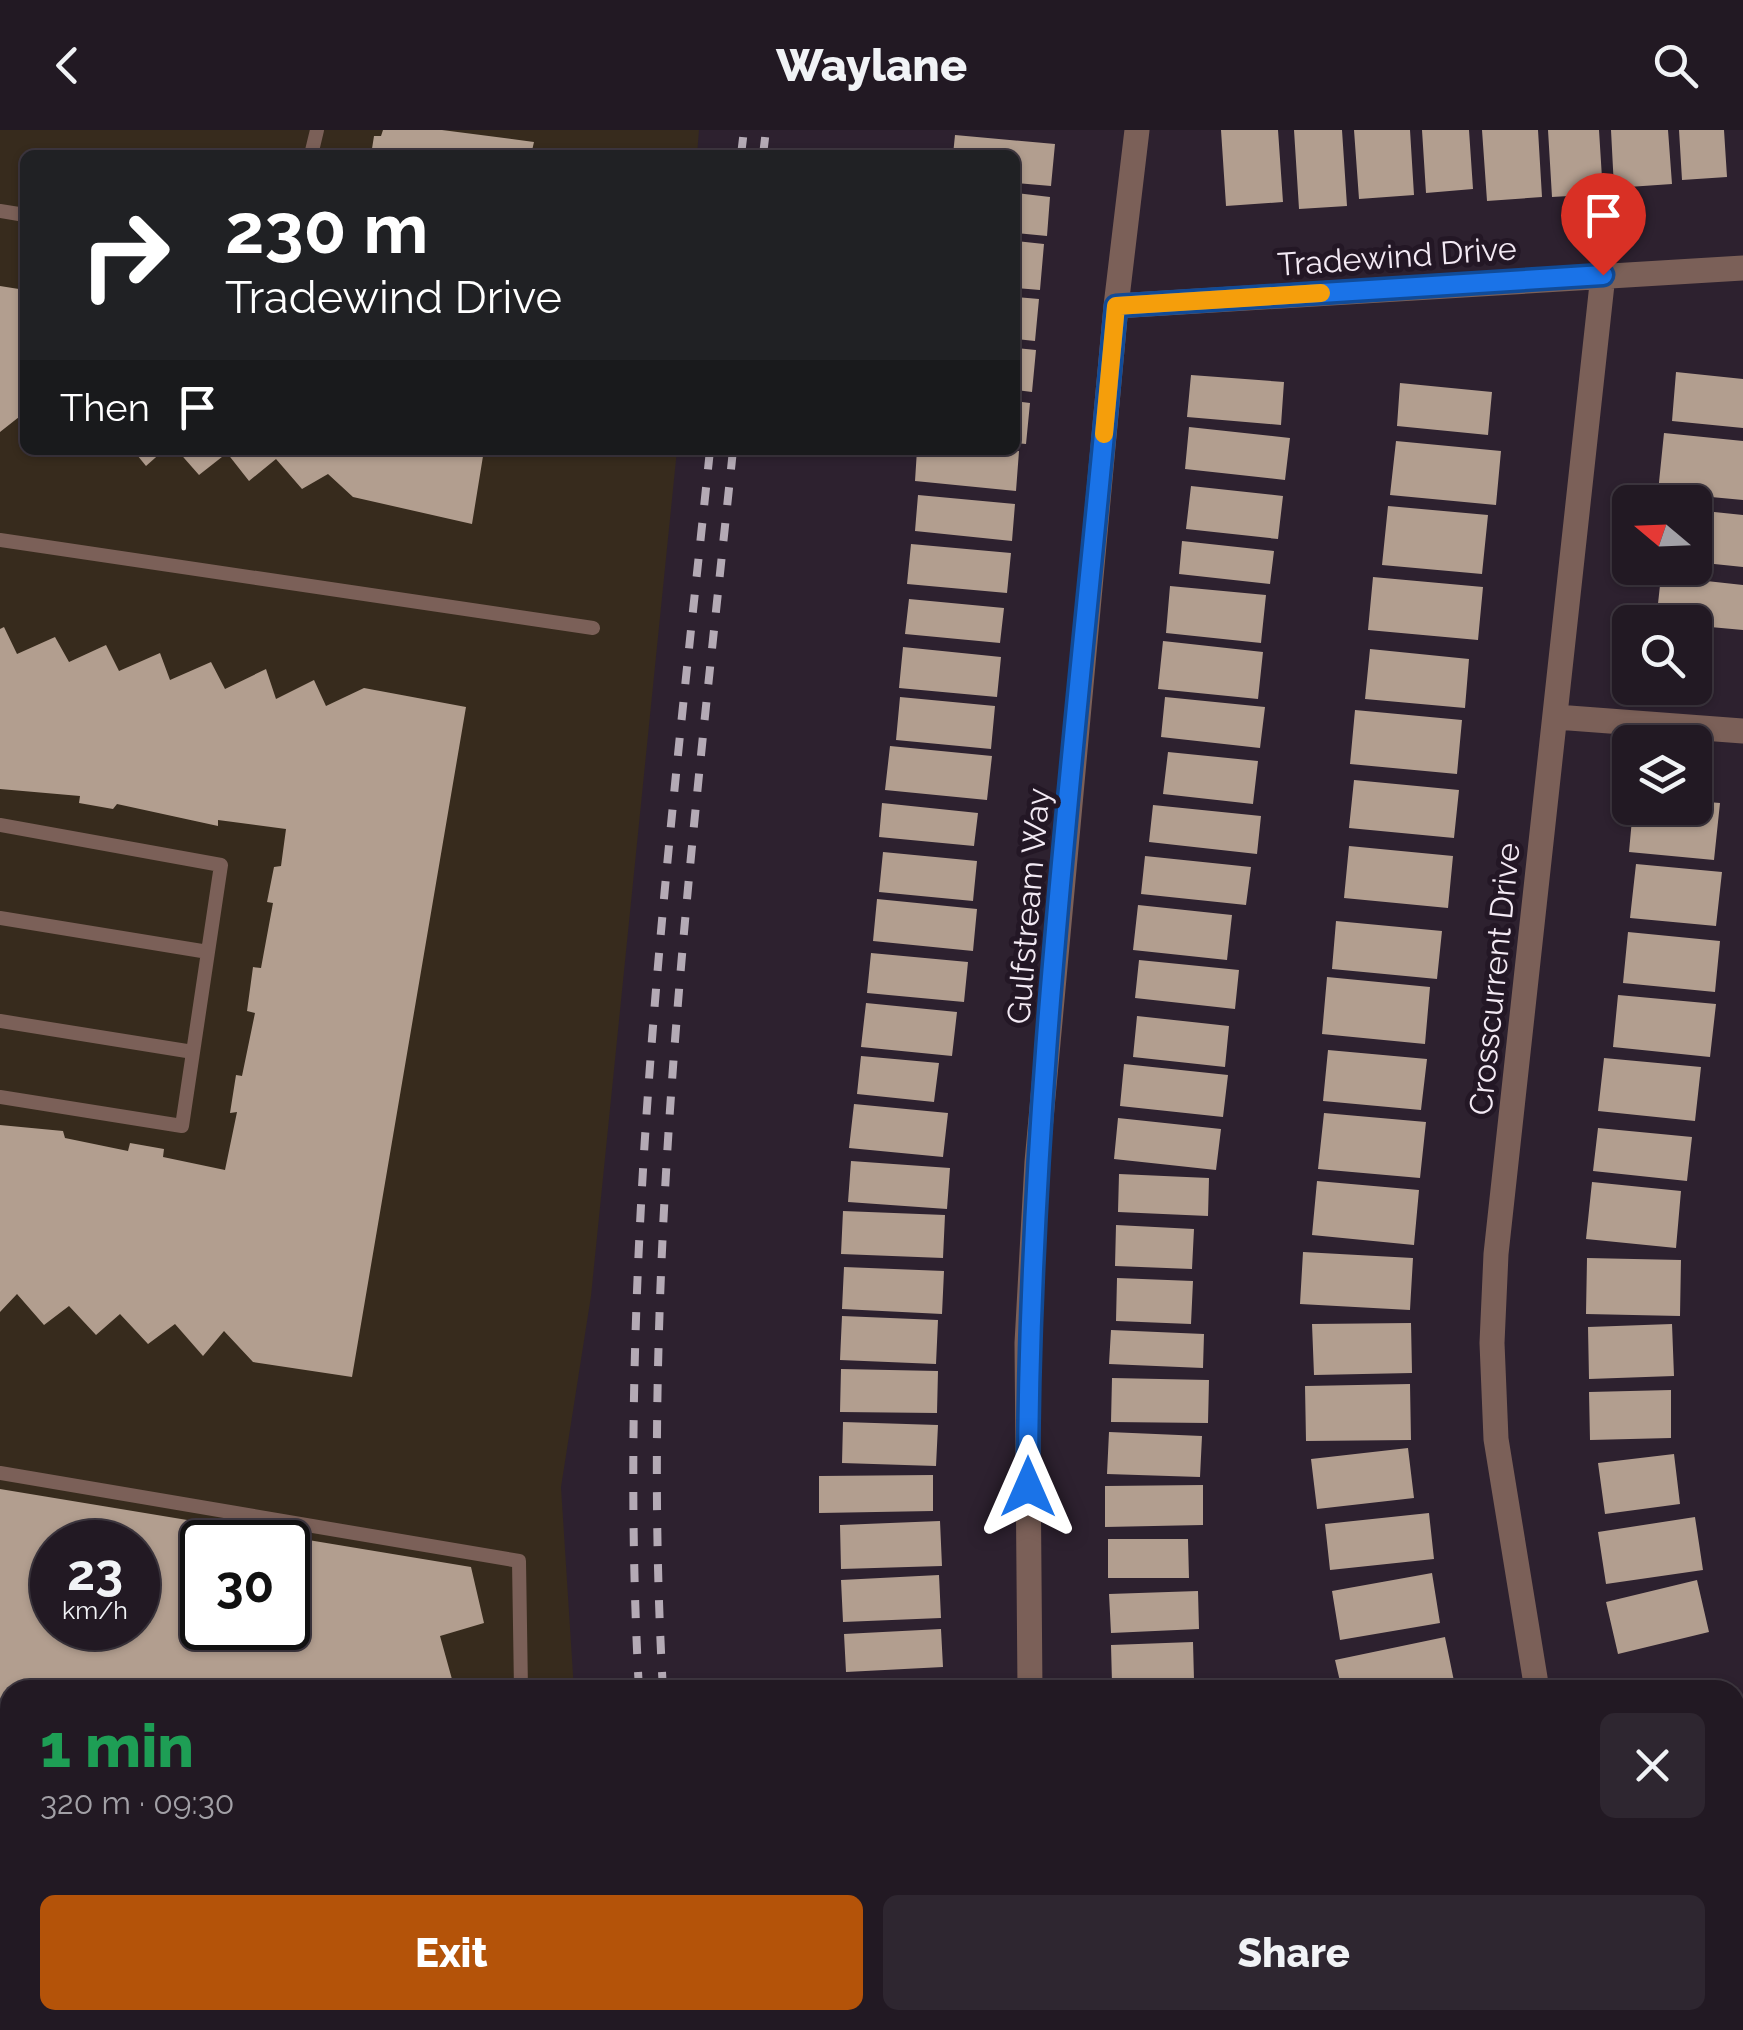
<!DOCTYPE html>
<meta charset="utf-8">
<style>
:root{--surface:#221923;--page:#2e2630;--text:#f1f3f6;--muted:#a2a0a6;--line:#3f3841;--accent:#b45309}
body{margin:0;font-family:Raleway,sans-serif;background:var(--page);color:var(--text);height:100vh;display:flex;flex-direction:column;font-size:38px;white-space:nowrap}
*{box-sizing:border-box;margin:0}
p{font-size:32px;color:var(--muted)}
.icon{flex:none;width:55px;height:55px;fill:none;stroke:currentColor;stroke-width:2;stroke-linecap:round;stroke-linejoin:round}
.map{position:relative;flex:1;overflow:hidden}
.details{position:absolute;left:0px;top:1550px;width:1745px;height:350px;display:flex;flex-direction:column;background:var(--surface);border-radius:30px 30px 0 0;box-shadow:0 2px 8px #0004,0 0 0 2px var(--line)}
.details>*{flex:none}
.banner{position:absolute;left:20px;top:20px;width:1000px;height:305px;border-radius:15px;box-shadow:0 2px 8px #0004,0 0 0 2px var(--line);background:#202124;color:#fff;overflow:hidden}
.needle{width:65px;rotate:289deg}
.fabs{position:absolute;left:1612px;top:355px;display:grid;gap:20px}
.fabs a{display:grid;place-items:center;width:100px;height:100px;border-radius:15px;background:var(--surface);box-shadow:0 2px 8px #0004,0 0 0 2px var(--line);font-size:50px}
.speed{position:absolute;left:30px;top:1390px;display:flex;gap:20px;font-size:50px;font-weight:700;text-align:center}
.speed>*{display:grid;place-content:center;width:130px;height:130px;border-radius:50%;background:var(--surface);box-shadow:0 2px 8px #0004,0 0 0 2px var(--line);line-height:1}
.speed small{font-size:25px;font-weight:400}
.speed .limit{border:5px solid #111;border-radius:15px;background:#fff;color:#111}
.pin{position:absolute;display:grid;place-items:center;width:85px;height:85px;color:#fff;margin:-102px -42px;border-radius:50% 50% 50% 0;rotate:-45deg;box-shadow:0 0 10px #0007}
.pin .icon{rotate:45deg}
.me{position:absolute;width:110px;margin:-55px;rotate:0deg;stroke-linejoin:round;filter:drop-shadow(0 0 8px #0008)}
.turn{display:flex;align-items:center;gap:35px;height:210px;padding:0 40px;font-size:45px}
.turn .icon{width:130px;height:130px;stroke-width:2.5}
.turn b{display:block;font-size:70px;line-height:85px}
.then{display:flex;align-items:center;height:95px;padding:0 40px;background:#0003;gap:20px;font-size:38px}
.round{display:grid;place-items:center;flex:none;width:105px;height:105px;border-radius:15px;background:var(--page)}
.overview{display:flex;align-items:center;justify-content:space-between;height:170px;padding:0 40px}
h1{font-size:60px;font-weight:800;line-height:75px;color:#1e9e55}
.action{display:flex;gap:20px;margin-top:auto;padding:20px 40px}
.action a{flex:1;height:115px;border-radius:15px;background:var(--accent);color:#fff;font-size:40px;font-weight:800;line-height:115px;text-align:center}
.action a+a{background:var(--page);color:var(--text)}
header{display:flex;justify-content:space-between;align-items:center;height:130px;padding:0 40px;background:var(--surface);font-size:45px;font-weight:800}
.map>svg:first-child{display:block}
.commercial{fill:#372b1d;fill-rule:evenodd}
.building{fill:#b29e8f;fill-rule:evenodd}
.lines{fill:none;stroke-linecap:round;stroke-linejoin:round}
.service{stroke:#7b6058;stroke-width:14}
.minor{stroke:#7b6058;stroke-width:25}
.rail{stroke:#b4aab5;stroke-width:8;stroke-dasharray:18 18;stroke-linecap:butt}
.route-casing{stroke:#114b97;stroke-width:25}
.route{stroke:#1a73e8;stroke-width:18}
.slow{stroke:#f59e0b;stroke-width:18}
.labels{text-anchor:middle;dominant-baseline:central;stroke-width:10;stroke-linejoin:round;paint-order:stroke}
.street-label{font-size:32px;fill:#f3eaf4;stroke:#231725}
</style>
<header><svg class="icon" aria-label="back" viewBox="0 0 24 24"><path d="M15 5l-7 7 7 7"/></svg>Waylane<svg class="icon" aria-label="search" viewBox="0 0 24 24"><circle cx="10" cy="10" r="6"/><path d="M15 15l6 6"/></svg></header>
<div class="map">
<svg width="1743" height="1900" viewBox="0 0 1743 1900">
<rect width="100%" height="100%" fill="#2d212f"/>
<path class="commercial" d="M0,0H699L697,25H25V320H677L591,1166L561,1357L574,1560H10V1890H617L618,1900H0ZM52,1412H138V1498H52ZM202,1412H288V1498H202Z"/>
<path class="building" d="M383,0H442L534,12L531,25H371L374,6H381Z
M1221,0H1278L1283,72L1226,76Z
M1294,0H1342L1347,76L1299,79Z
M1354,0H1410L1414,65L1359,69Z
M1422,0H1469L1473,59L1426,63Z
M1482,0H1538L1542,67L1487,71Z
M1548,0H1599L1603,64L1552,67Z
M1611,0H1668L1672,54L1614,58Z
M1679,0H1724L1727,47L1682,50Z
M955,5L1055,14L1051,56L1015,53V25H953Z
M1015,63L1050,67L1047,106L1015,103Z
M1015,111L1044,114L1040,160L1015,158Z
M0,156L25,160V296L19,287L0,302Z
M1015,167L1039,169L1035,211L1015,209Z
M1015,218L1036,220L1032,262L1015,260Z
M1676,242L1743,249V298L1672,291Z
M1191,245L1284,252L1281,295L1187,287Z
M1400,253L1492,262L1488,305L1397,296Z
M1015,271L1030,273L1026,314L1015,313Z
M1189,297L1290,308L1285,350L1185,339Z
M1664,303L1743,311V370L1658,362Z
M1396,311L1501,321L1496,375L1390,365Z
M133,320H164L146,336Z
M177,320H484L472,394L353,367L328,344L302,359L276,329L249,351L227,323L199,345Z
M917,320L1019,321L1016,361L915,351Z
M1191,356L1283,366L1278,409L1186,399Z
M918,365L1015,374L1012,411L915,401Z
M1388,376L1488,385L1482,444L1382,435Z
M1695,380L1743,385V437L1695,432Z
M1182,411L1274,421L1270,454L1179,444Z
M911,414L1011,423L1007,463L907,454Z
M1661,446L1743,455V500L1656,492Z
M1373,447L1483,457L1478,510L1368,500Z
M1170,456L1266,465L1261,513L1166,503Z
M909,469L1004,478L1000,513L905,504Z
M4,497L17,524L55,507L69,532L106,515L119,541L160,523L170,550L211,532L225,559L266,539L276,569L314,550L326,576L364,558L466,577L352,1247L253,1232L224,1201L203,1226L175,1194L148,1214L120,1184L96,1205L69,1176L44,1195L17,1164L0,1182V995L63,1001L65,1008L128,1021L130,1013L164,1019L163,1027L225,1040L237,982L230,983L236,945L242,946L255,883L247,881L253,837L261,838L273,773L267,772L274,737L281,736L286,699L218,690V696L117,674L113,679L79,673L80,666L0,659V499Z
M1163,511L1263,522L1258,569L1158,559Z
M903,517L1001,527L997,567L899,558Z
M1370,519L1469,529L1465,578L1365,569Z
M900,567L995,576L991,619L896,610Z
M1165,567L1265,577L1260,618L1161,607Z
M1355,580L1462,590L1457,644L1350,634Z
M890,616L992,626L987,670L885,660Z
M1168,622L1258,631L1253,674L1163,664Z
M1354,650L1459,660L1454,708L1349,698Z
M1695,671L1720,673L1714,730L1629,722L1633,678H1695Z
M882,673L978,683L974,716L879,707Z
M1153,675L1261,686L1257,724L1149,712Z
M1349,716L1453,726L1448,778L1344,768Z
M883,722L977,731L973,771L879,762Z
M1145,726L1251,737L1246,775L1141,764Z
M1636,734L1722,742L1716,796L1630,788Z
M877,769L977,779L973,821L873,811Z
M1138,775L1232,785L1227,830L1133,820Z
M1336,791L1442,801L1437,849L1332,839Z
M1628,802L1720,811L1715,862L1623,853Z
M871,823L968,832L964,872L867,863Z
M1139,830L1239,840L1235,879L1135,868Z
M1327,847L1430,857L1425,914L1322,904Z
M1618,865L1716,874L1710,927L1613,917Z
M866,873L957,882L952,926L861,917Z
M1137,886L1229,896L1225,937L1133,927Z
M1328,920L1427,929L1421,980L1323,971Z
M861,926L939,933L934,972L857,964Z
M1604,928L1701,937L1695,991L1598,981Z
M1124,934L1228,945L1223,987L1120,976Z
M854,974L948,983L943,1027L849,1018Z
M1324,983L1426,992L1420,1048L1318,1039Z
M1118,988L1221,999L1216,1040L1114,1029Z
M1598,998L1692,1007L1687,1051L1593,1041Z
M851,1031L950,1038L947,1079L848,1072Z
M1119,1044L1209,1048L1208,1086L1118,1082Z
M1317,1051L1419,1060L1414,1115L1312,1105Z
M1592,1052L1681,1061L1676,1118L1586,1109Z
M843,1081L945,1085L943,1128L841,1124Z
M1116,1095L1194,1099L1192,1139L1115,1136Z
M1303,1122L1413,1128L1410,1180L1300,1174Z
M1587,1128L1681,1130L1680,1186L1586,1184Z
M844,1137L944,1141L942,1184L842,1179Z
M1117,1148L1193,1151L1191,1194L1116,1191Z
M842,1186L938,1190L936,1234L840,1230Z
M1411,1193L1412,1243L1314,1245L1312,1194Z
M1672,1194L1674,1246L1589,1249L1588,1197Z
M1111,1200L1204,1204L1203,1238L1109,1234Z
M841,1239L938,1241L937,1283L840,1282Z
M1112,1248L1209,1250L1208,1293L1111,1292Z
M1410,1254L1411,1310L1306,1311L1305,1256Z
M1671,1260V1308L1590,1310L1589,1262Z
M843,1292L938,1295L936,1336L842,1333Z
M1109,1302L1202,1306L1200,1347L1107,1344Z
M1408,1318L1414,1368L1317,1379L1311,1329Z
M1674,1324L1680,1374L1605,1384L1598,1333Z
M933,1345V1381L819,1383V1346Z
M1203,1355V1395L1105,1397V1356Z
M0,1359L471,1437L484,1493L440,1506L455,1560H10V1817L0,1815ZM52,1412H138V1498H52ZM202,1412H288V1498H202Z
M1429,1383L1434,1429L1330,1440L1325,1394Z
M1695,1387L1703,1440L1606,1454L1598,1402Z
M940,1391L942,1436L841,1439L840,1395Z
M1108,1409H1188L1189,1448H1108Z
M1432,1443L1440,1493L1340,1510L1332,1461Z
M939,1445L941,1488L843,1492L841,1450Z
M1697,1450L1709,1502L1618,1524L1606,1472Z
M1198,1461L1199,1499L1111,1503L1109,1464Z
M941,1499L943,1537L846,1542L844,1504Z
M1445,1507L1455,1556L1434,1560H1342L1335,1530Z
M1193,1512L1194,1550L1112,1553L1111,1515Z
M944,1549L945,1560H848L847,1554Z
M1741,1576L1743,1670L1735,1673V1578Z
M230,1890H331L329,1900H229Z
M375,1890H448L447,1900H372Z
M877,1890H970L971,1897L878,1900Z
M1155,1890H1254L1255,1900H1156Z
M1524,1890H1583L1587,1900H1503Z"/>
<g class="lines">
<path class="service" d="M311,25L317,0
M0,81L25,85
M0,410L593,498
M0,695L221,735L182,996L0,967
M0,788L208,822
M0,891L193,922
M0,1343L519,1431L521,1560
M532,1890L534,1900"/>
<path class="minor" d="M1116,176L1743,138
M1556,587L1743,601
M1030,1560L1027,1213L1037,1032L1116,176L1137,0
M1537,1560L1496,1309L1492,1213L1496,1124L1603,145
M1735,1756L1743,1753
M1064,1890L1066,1900
M1668,1890L1673,1900"/>
<path class="rail" d="M741,25L744,0
M763,25L766,0
M639,1560C616,1145 667,732 710,320
M663,1560C639,1144 690,733 733,320
M669,1890L670,1900
M692,1890L693,1900"/>
</g>
<g class="lines">
<g class="route-casing">
<path id="route" d="M1028,1357C1028,962 1081,569 1116,176L1603,145"/>
</g>
<use href="#route" class="route"/>
<path class="slow" d="M1104,304L1116,176L1321,163"/>
</g>
<g class="labels">
<g class="street-label">
<text transform="translate(1397 126) rotate(-4)">Tradewind Drive</text>
<text transform="translate(1028 776) rotate(-85)">Gulfstream Way</text>
<text transform="translate(1494 849) rotate(-84)">Crosscurrent Drive</text>
</g>
</g>
</svg>
<div class="fabs">
<a><svg class="needle" viewBox="-14 -14 28 28"><path d="M0-13l5 13h-10z" fill="#e53935"/><path d="M0 13l5-13h-10z" fill="#a2a0a6"/></svg></a>
<a><svg class="icon" aria-label="search" viewBox="0 0 24 24"><circle cx="10" cy="10" r="6"/><path d="M15 15l6 6"/></svg></a>
<a><svg class="icon" aria-label="layers" viewBox="0 0 24 24"><path d="M12 4l9 5-9 5-9-5zM3 14l9 5 9-5"/></svg></a>
</div>
<div class="speed"><div>23<small>km/h</small></div><div class="limit">30</div></div>
<div class="pin" style="left:1603px;top:145px;background:#d93025"><svg class="icon" aria-label="arrive" viewBox="0 0 24 24"><path d="M6 21V4h12l-3 4 3 4H6"/></svg></div>
<svg class="me" style="left:1028px;top:1357px" viewBox="-20 -20 40 40"><path d="M0-17L14 15 0 8-14 15z" fill="#1a73e8" stroke="#fff" stroke-width="4"/></svg>
<div class="banner">
<div class="turn"><svg class="icon" aria-label="right" viewBox="0 0 24 24"><path d="M7 20v-9h11M14 6l5 5-5 5"/></svg><div><b>230 m</b>Tradewind Drive</div></div>
<div class="then">Then<svg class="icon" aria-label="arrive" viewBox="0 0 24 24"><path d="M6 21V4h12l-3 4 3 4H6"/></svg></div>
</div>
<section class="details">
<div class="overview"><div><h1>1 min</h1><p>320 m · 09:30</p></div><a class="round"><svg class="icon" aria-label="close" viewBox="0 0 24 24"><path d="M6 6l12 12M18 6L6 18"/></svg></a></div>
<div class="action"><a>Exit</a><a>Share</a></div>
</section>
</div>
